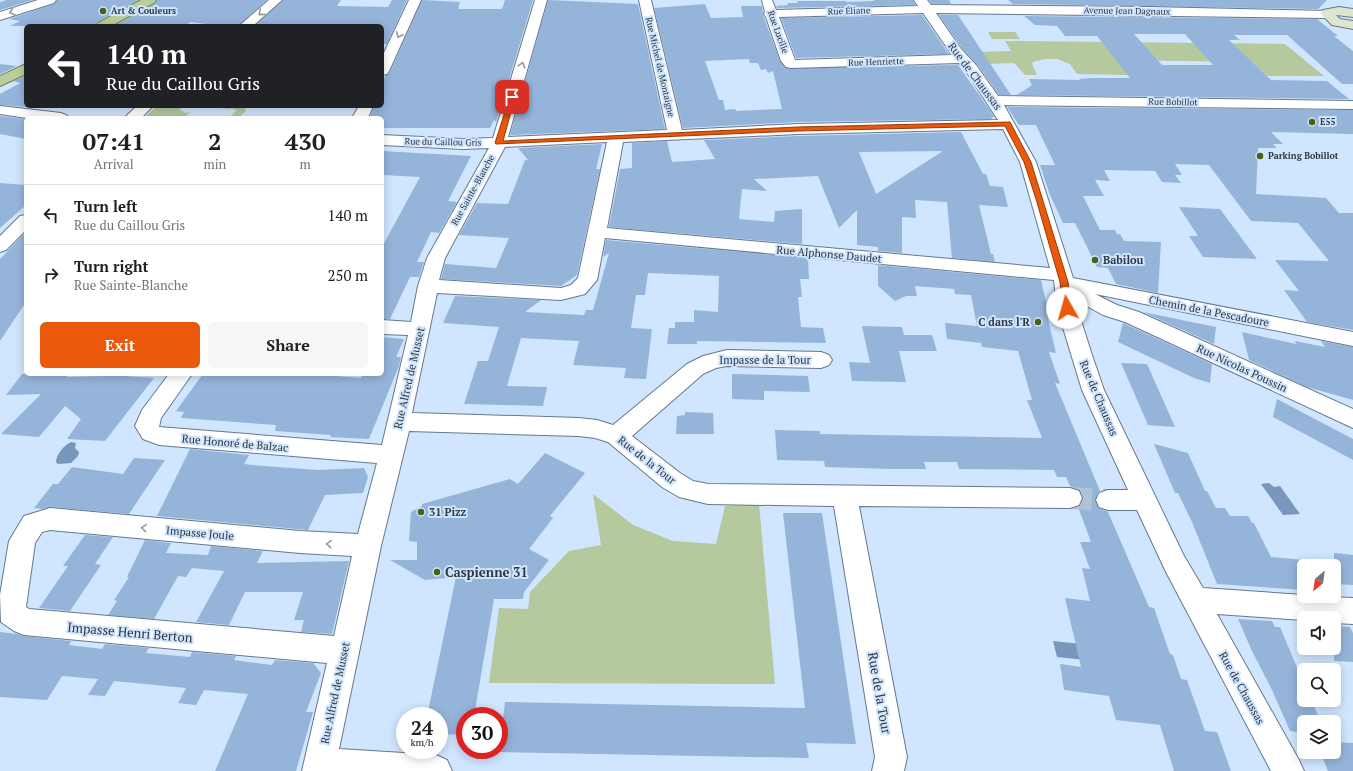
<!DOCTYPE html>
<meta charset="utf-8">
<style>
:root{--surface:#fff;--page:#f6f6f6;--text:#202124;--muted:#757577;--line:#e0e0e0;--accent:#ea580c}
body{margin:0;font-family:"PT Serif",serif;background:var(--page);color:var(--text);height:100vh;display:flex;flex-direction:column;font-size:15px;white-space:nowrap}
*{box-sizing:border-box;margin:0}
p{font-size:13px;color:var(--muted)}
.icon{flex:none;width:22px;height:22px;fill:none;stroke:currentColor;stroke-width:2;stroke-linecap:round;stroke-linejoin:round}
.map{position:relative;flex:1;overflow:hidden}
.side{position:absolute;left:24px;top:116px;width:360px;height:260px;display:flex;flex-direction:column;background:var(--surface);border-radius:6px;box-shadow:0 2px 10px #0003}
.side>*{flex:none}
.banner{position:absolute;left:24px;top:24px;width:360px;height:84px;border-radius:6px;box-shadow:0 2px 10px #0003;background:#202124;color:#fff;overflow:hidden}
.needle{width:26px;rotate:209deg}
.fabs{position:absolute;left:1297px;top:559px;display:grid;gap:8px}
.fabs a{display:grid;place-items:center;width:44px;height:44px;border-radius:6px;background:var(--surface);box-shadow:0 2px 10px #0003;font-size:20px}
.speed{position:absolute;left:396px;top:707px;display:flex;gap:8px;font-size:20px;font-weight:700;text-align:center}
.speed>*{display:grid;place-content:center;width:52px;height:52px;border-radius:50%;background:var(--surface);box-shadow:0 2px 10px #0003;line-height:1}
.speed small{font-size:10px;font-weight:400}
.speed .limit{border:6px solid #d22;background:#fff;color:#111}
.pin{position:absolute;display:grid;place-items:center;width:34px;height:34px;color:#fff;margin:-17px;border-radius:8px;box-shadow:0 2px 6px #0006}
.me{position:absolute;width:44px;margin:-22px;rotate:353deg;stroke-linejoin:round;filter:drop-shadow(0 0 3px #0008)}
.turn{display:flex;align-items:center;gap:14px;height:84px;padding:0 16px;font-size:18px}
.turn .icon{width:52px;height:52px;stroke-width:2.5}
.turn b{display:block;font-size:28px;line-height:34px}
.eta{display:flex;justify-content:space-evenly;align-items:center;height:68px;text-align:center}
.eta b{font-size:24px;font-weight:700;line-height:28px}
.cta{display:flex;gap:8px;margin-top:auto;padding:8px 16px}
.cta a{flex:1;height:46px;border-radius:6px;background:var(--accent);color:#fff;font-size:16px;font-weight:700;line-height:46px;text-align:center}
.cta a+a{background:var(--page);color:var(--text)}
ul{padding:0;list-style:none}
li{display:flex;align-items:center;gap:12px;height:60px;padding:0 16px;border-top:1px solid var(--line)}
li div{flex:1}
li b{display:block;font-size:15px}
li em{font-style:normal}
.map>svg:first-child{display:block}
.green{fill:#b5c89e}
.water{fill:#7996bb}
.building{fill:#95b4da;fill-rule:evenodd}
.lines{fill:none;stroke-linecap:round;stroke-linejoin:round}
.street-tunnel{stroke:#b0c2d8;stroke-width:22;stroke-dasharray:22 11;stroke-linecap:butt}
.street-casing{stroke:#66788f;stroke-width:2}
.secondary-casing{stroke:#66788f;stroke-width:2}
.primary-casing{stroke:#6b8352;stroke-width:2}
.street{fill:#fff;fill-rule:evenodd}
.secondary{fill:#dce6ce;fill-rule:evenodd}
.primary{fill:#b9cd9d;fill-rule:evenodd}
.oneway{stroke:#979ba0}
.route{fill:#ea580c;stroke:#983908}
.poi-dot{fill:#466213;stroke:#d0e5fe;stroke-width:1.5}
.labels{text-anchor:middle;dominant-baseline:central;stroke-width:4;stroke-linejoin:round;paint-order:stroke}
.far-poi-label{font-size:9px;font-weight:bold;fill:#2f3741;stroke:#d0e5fe;text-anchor:start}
.far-street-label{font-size:9px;fill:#2f3741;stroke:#d0e5fe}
.street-label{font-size:11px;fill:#2f3741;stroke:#d0e5fe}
.poi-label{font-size:11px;font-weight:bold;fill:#2f3741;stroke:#d0e5fe;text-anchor:start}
.near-poi-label{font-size:13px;font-weight:bold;fill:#2f3741;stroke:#d0e5fe;text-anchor:start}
.near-street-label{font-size:13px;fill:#2f3741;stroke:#d0e5fe}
</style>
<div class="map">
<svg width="1353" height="771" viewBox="0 0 1353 771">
<rect width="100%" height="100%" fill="#d0e5fe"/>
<path class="green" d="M988,32H1015L1020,39H992Z
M1005,41L1285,44L1324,76H1267L1252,62L1117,60L1128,75L1077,74L1070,64L1057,59H1045L1033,62L1032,64L1037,75H1025L1014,63L986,64L979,52L1011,51Z
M157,106H180L181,111H183L185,113L190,112L185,117L188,118H147L146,116Z
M212,106H247L245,112L238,118H229L237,110L232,109L233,108L228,109L211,107Z
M593,494L633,525L673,541L716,544L725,506L759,504L775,684L489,683L499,608L528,609L530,592L569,551L601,545Z"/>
<path class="water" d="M71,442L76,443L75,448L79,452L78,456L71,463L58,464L56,462C56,455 64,445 71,442Z
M1269,483L1274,487L1280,486L1300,514L1283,515L1261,484Z
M1053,641L1091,645L1095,661L1057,657Z"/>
<path class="building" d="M7,0H33L0,10V2Z
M57,0H138L97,22L95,26H10L20,21L9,19L54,4Z
M157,0H267L238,26H222L191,22L185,25L180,24L176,26H114L155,4Z
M283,0H341L337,6L388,7L392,0H407L387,44H382V26L362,25L360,26H255Z
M422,0L460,2L458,9H502L505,0H533L496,122L494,120L490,128H382V118H370L374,106H382V83L385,76L390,72Z
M548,0L638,4L665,129L510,135Z
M874,0H913L915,5L777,8L776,6L788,5L787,3H798L797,1H846V2L874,1Z
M929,0H949L951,4H932Z
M1008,0H1327L1318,9L1013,4Z
M705,4L711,18L743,17L741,6H762L763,15L780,61L786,68L958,65L994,116L991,119L798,122L683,128L654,8ZM749,59L750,63H758L761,70L766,69L768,73L773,71L782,109L736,111L735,109L725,110L723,100H719L705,61Z
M922,15L949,54L796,58L781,18Z
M939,15H958L1011,95H999L977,64L962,48Z
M1024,16L1317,19L1338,36H1334L1353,51V84H1342L1287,35H1234L1240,40H1229L1271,80L1327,81L1349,99L1017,95L1032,85L1029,79L1080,80L1079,79L1091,78H1130L1097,36H1065L1057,26L1035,25ZM1134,34H1185L1213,65H1162Z
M0,64L17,66L0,74Z
M26,76V107L0,105V94L20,83L13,81Z
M1007,107L1353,110V134L1271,132L1283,144H1273L1277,148H1258L1256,194L1326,198L1339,213H1353V330L1307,322L1284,290L1299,291L1275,260L1329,261L1298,223L1251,221L1209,165L1175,164L1182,175H1175L1181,183L1162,182L1155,171L1104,170L1110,181L1095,180L1104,196H1083L1100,230H1115L1117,234H1120L1124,241L1161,242L1158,293L1116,284L1108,268L1097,267L1075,223H1063L1050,195L1040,165H1055L1036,125H1019Z
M0,116L26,119V139L0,134Z
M961,132L983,174H986L990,186L1003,187L1008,207L979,205L991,254H993L995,262L952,258L947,202L915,200L916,218L902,217V253L878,251V247L857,245V210L839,228L818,176L754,179L767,191L742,189L739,219L774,222L775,211L802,209V244L609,227L620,169L632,168V143L667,141L672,162L715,159L704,140L798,136ZM943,151L876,194L859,152Z
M602,144L596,169H600L577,275L561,286L441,279L445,264L496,268L509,238L459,235L477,203L508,204L525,160H528L518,148Z
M382,151L471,156L448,201L457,202L439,233L431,232L417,262H424L419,277H410L390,319H382V247L420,177L382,175Z
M0,183L26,185V205L0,228Z
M1179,207L1220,209L1257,259L1203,257L1189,236H1198Z
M26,232V302L0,341V259Z
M606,240L808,258L809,279H800L802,297H798L801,327L823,328L826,343L697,341V344H667L669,328H675V322H694V310L718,312L719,276L648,273L645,295H636L631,328L652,329L646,379L624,378L626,368L573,365L579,341L521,338L507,386L547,387L543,406L464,404L478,361H488L499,327L443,323L455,296L541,300L525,312L584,315L586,310H593L609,253L603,257Z
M878,265L1041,280L1048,311H1046L1056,353L1049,352L1060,384L1055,383L1100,491L1098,492L1095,501L1099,508L1108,512L1149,607L1154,608L1170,654L1173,655L1181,679L1187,680L1205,731L1217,732L1231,771H1174L1160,725L1116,720L1109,696L1064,690L1060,664L1081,667L1065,598L1090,601L1082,568L1090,569L1080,542H1091L1078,507L1080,506L1083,497L1079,490L1070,486L1066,477H1057L1054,470L959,469L957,462H924L926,469H891L825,467L824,461L777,460L775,430L820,431V434L1042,438L1027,400H1032L1018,351L982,347L981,343L947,339L945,323L977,326L971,295L955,294L954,289L915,286L917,296H906L895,301L878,286Z
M1143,312L1216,327L1214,344Z
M1123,323L1212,364L1210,383L1194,378L1118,342Z
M862,326L902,327L904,335H932L937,351H899L906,382L852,381L849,362L870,363Z
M1242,332L1296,344L1295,341L1325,347L1321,341L1353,347V400L1307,387L1249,360Z
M382,337L404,339L396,357H401L399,366L369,439L330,437L331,435L275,431L276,425L181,418L184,412L176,411L203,374H308L361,378L363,374H382Z
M1121,363L1147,364L1175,427L1148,425Z
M22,374H69L67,377L108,376L109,375L154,378L105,441L67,439L81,419L65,406L39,437L1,434L41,394L6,395Z
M732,374L808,376L810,392L764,391V400L732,399Z
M1277,399L1353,439V460L1273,417Z
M685,412L713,413L714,434H676L677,416L685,415Z
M1154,444L1188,453L1205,491H1207L1216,508H1225L1230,516H1248L1252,523H1254L1271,557L1304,560V590L1217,584L1192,522L1178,493H1175Z
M190,449L249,455L244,464L252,465L318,470L364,468L368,477L363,493L325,495L308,530L157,516Z
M545,453L585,473L550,516L553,518L529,549L549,560L524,592L523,599H494L474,716H465V734L439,735V716H427L456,577L425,580L390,560H417V542L409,541L411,512L422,506V504L510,479L518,484Z
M134,458L165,460L129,514L50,507L42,509L34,508L53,484H58L72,467L123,474Z
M783,513H822L856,744L806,743L809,758L498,752L499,750L505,702L805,708Z
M85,535L113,537L95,564L101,565L70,611L39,608L68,566H63Z
M145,540L171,543L166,553L208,555L211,546L263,551L257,563L349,561L332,634L301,632L304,620H294L303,592H245L229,625L196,622L224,571L192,568L186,577L178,576L154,619L108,615L117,601L114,600L129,577H127Z
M1334,553L1353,555V585L1334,584Z
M1238,619L1272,621L1275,627H1280L1304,684V700H1311L1321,722H1304V733L1290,731L1272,690L1252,651Z
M1334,626L1350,627L1353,633V662L1334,661Z
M0,632L17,634L24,636L71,641L69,645L102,649L105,644L149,648L146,653L190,657L192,652L236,656L234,660L272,665L275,660L313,663L321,673L306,712H313L296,771H215L248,694L204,690L196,705L178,703L186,688L114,681L105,696L88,695L98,679L62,676L47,700L0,697Z
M1334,742L1353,743V771H1328L1320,752H1334Z"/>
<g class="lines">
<path class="street-tunnel" d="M1070,498L1108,500"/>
<g class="street-casing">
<path id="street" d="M38,0H56L54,3L0,20V12Z
M269,0H282L253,26H239Z
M409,0H421L389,71L387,74L382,75V57Z
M535,0H547L508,137L667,130L639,0H651L682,130L798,124L998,120L966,71L959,63L791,68L786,67L781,61L766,17L764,14L765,12L762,0H772L776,10L918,6L914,0H927L931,5L1149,7L1331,11L1333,14L1331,17L1327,18L936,13L961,49L976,65L998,96L1353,101V109L1004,105L1036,162L1073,278L1353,332V346L1095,294L1117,305L1139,312L1353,409V428L1125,322L1103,315L1076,300L1077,308L1092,355L1104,390L1184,556L1203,588L1304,595V596L1353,598V624L1334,623V618H1304V620L1217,614L1299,760L1304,771H1271L1166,572L1137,510H1108L1099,507L1096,500L1099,493L1108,490H1128L1082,390L1057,308L1054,280L605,238L597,280L585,294L561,300L437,293L412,413L579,418L597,420L613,425L687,364L703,356L727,350L821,352L829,355L832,360L829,365L821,368L727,366L716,368L703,374L632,436L680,473L693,481L708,484L1070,488L1079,491L1082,498L1079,505L1070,508L859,506L907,757L904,771H872L875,757L834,506L708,504L679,497L662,487L608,442L595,438L579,436L409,431L381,546L339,749L436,755L447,760L452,771H302L327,663L24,635L14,631L1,622L0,595L9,541L24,516L50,508L300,531L358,534L377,463L159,445L143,439L135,426L142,410L169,374H192L161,418L159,427L382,445L408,335L382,334V320L411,322L418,286L427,258L489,148L463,149L382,145V135L463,139L493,138ZM923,13L952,55L795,60L779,17ZM1003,129L1020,162L1050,268L607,228L623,142L798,134ZM607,142L578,278L571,285L561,288L439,280L445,258L505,147ZM50,530L300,553L352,556L334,636L29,609L26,607L35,543L42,532Z
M0,106L61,113L66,115L69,118H27L0,114Z
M137,106H153L141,118H124Z
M359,106H373L368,118H352Z
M26,215V230L6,250L0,252V236L20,216Z"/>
</g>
<g class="secondary-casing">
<path id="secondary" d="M1339,7L1353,9V17L1336,15L1340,19L1353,21V29L1332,25L1321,14L1323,10Z"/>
</g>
<g class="primary-casing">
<path id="primary" d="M141,0H156L154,3L111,26H96L98,23Z
M26,64V74L0,86V76Z"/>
</g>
<use href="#street" class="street"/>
<use href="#secondary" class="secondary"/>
<use href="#primary" class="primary"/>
</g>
<defs><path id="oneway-chevron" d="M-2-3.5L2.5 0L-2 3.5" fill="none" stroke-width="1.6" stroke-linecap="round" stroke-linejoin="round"/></defs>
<g class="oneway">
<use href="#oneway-chevron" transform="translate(12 12) rotate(162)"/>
<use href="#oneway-chevron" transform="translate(261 13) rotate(140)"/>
<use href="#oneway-chevron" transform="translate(399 35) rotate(115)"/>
<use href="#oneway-chevron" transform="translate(522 65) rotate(-73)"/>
<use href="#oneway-chevron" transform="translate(144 528) rotate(-175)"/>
<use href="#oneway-chevron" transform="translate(329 544) rotate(-176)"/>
</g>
<path class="route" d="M510,96L515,97L503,141L798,127L1010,122L1031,162L1068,282L1071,308L1067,310L1063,308L1060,282L1036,199L1024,162L1005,126L798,131L496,144L495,143Z"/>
<g class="poi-dot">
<circle cx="103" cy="11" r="4"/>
<circle cx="1312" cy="122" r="4"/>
<circle cx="1260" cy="156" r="4"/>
<circle cx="1095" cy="260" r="4"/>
<circle cx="1038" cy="322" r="4"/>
<circle cx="421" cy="512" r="4"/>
<circle cx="437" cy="572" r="4"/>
</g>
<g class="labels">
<g class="far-poi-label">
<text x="111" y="11">Art &amp; Couleurs</text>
<text x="1320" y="122">E55</text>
<text x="1268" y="156">Parking Bobillot</text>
</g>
<g class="far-street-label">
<text transform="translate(849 11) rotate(-2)">Rue Éliane</text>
<text transform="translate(1127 11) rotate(1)">Avenue Jean Dagnaux</text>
<text transform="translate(778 32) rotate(70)">Rue Lucille</text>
<text transform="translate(876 62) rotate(-2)">Rue Henriette</text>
<text transform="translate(660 67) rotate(77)">Rue Michel de Montaigne</text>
<text transform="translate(1173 102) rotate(1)">Rue Bobillot</text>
<text transform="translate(443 142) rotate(1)">Rue du Caillou Gris</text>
<text transform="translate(473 190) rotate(-61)">Rue Sainte-Blanche</text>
</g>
<g class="street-label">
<text transform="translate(975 76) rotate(53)">Rue de Chaussas</text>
<text transform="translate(829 254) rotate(5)">Rue Alphonse Daudet</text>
<text transform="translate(1209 311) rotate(11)">Chemin de la Pescadoure</text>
<text x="765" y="360">Impasse de la Tour</text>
<text transform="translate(1242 368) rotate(25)">Rue Nicolas Poussin</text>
<text transform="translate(409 378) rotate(-77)">Rue Alfred de Musset</text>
<text transform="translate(1099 398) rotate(67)">Rue de Chaussas</text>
<text transform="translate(235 443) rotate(5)">Rue Honoré de Balzac</text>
<text transform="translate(647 460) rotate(38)">Rue de la Tour</text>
<text transform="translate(200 533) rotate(5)">Impasse Joule</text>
<text transform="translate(1242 688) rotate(61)">Rue de Chaussas</text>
<text transform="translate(335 693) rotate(-78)">Rue Alfred de Musset</text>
</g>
<g class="poi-label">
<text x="1103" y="260">Babilou</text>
<text x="1030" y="322" text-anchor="end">C dans l'R</text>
<text x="429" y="512">31 Pizz</text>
</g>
<g class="near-poi-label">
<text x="445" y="572">Caspienne 31</text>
</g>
<g class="near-street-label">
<text transform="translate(130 632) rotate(5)">Impasse Henri Berton</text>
<text transform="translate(880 693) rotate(80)">Rue de la Tour</text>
</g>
</g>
</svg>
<div class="fabs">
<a><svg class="needle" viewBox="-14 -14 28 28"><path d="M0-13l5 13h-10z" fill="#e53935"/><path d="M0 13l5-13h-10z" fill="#757577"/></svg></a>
<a><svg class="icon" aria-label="sound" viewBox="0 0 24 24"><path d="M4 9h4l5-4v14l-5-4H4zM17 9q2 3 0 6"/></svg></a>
<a><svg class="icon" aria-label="search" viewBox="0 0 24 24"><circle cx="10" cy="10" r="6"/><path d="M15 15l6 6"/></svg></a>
<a><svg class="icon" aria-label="layers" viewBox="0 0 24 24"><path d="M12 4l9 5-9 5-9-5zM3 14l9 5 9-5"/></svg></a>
</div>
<div class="speed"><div>24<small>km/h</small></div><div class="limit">30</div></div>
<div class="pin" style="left:512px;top:97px;background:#d93025"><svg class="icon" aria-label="arrive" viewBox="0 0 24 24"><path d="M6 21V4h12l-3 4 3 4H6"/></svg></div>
<svg class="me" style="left:1067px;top:308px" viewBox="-20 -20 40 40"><circle r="19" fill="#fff"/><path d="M0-13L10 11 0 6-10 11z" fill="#ea580c"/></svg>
<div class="banner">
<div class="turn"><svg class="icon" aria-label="left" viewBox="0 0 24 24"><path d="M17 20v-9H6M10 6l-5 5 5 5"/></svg><div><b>140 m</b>Rue du Caillou Gris</div></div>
</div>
<section class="side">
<div class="eta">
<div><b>07:41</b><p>Arrival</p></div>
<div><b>2</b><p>min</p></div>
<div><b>430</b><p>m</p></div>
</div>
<ul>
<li><svg class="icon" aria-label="left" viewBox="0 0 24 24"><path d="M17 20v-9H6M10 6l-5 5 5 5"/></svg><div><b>Turn left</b><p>Rue du Caillou Gris</p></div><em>140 m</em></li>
<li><svg class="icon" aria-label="right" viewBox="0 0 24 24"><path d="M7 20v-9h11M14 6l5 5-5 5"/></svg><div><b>Turn right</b><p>Rue Sainte-Blanche</p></div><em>250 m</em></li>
</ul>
<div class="cta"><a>Exit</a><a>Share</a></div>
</section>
</div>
